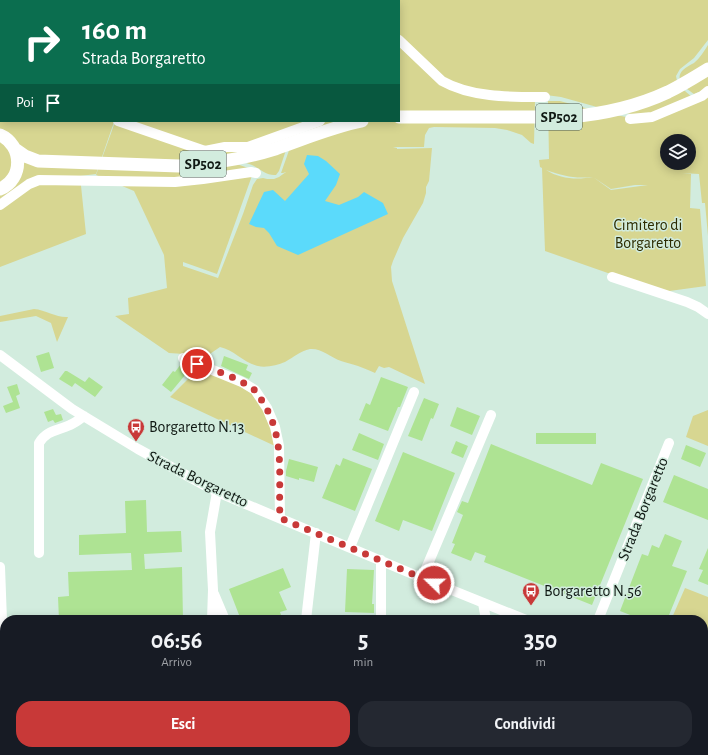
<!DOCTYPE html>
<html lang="it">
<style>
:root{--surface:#171b24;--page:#242831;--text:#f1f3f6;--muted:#9ea1a6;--accent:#c83938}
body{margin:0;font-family:"Alegreya Sans",sans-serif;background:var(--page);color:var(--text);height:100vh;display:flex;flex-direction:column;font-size:15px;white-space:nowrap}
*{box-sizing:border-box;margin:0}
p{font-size:13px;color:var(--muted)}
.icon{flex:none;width:22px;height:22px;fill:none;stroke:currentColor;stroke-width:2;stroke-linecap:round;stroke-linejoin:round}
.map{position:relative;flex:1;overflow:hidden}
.details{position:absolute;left:0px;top:615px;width:708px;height:140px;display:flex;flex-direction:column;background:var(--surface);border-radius:16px 16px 0 0;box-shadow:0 2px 10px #0003}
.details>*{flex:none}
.banner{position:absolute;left:0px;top:0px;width:400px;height:122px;box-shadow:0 2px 10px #0003;background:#0b6e4f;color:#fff;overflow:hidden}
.fabs{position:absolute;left:660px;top:134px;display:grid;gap:8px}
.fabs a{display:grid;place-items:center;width:36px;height:36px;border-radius:50%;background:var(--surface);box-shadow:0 2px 10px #0003;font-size:20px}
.pin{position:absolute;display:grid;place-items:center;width:34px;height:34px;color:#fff;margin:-17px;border:2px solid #fff;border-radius:50%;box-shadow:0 1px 4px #0007}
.me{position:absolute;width:44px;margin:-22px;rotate:292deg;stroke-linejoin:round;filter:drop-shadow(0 0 3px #0008)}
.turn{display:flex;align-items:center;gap:14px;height:84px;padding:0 16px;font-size:18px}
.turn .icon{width:52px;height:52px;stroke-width:2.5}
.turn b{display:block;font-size:28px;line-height:34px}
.then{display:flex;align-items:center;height:38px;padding:0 16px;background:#0003;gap:8px;font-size:15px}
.eta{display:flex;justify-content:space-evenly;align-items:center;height:68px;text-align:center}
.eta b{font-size:24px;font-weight:600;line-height:28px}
.primary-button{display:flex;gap:8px;margin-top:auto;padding:8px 16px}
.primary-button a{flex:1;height:46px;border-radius:16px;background:var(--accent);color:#fff;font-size:16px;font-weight:600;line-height:46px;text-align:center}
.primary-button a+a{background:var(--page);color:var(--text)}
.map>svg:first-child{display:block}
.green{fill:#d7d691;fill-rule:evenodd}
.water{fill:#5bdafb}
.building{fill:#aee393}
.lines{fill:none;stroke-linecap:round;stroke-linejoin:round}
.minor{stroke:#fff;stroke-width:10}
.major{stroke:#fff;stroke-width:13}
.route{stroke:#c83938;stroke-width:7;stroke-dasharray:0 12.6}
.labels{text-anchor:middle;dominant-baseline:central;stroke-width:3;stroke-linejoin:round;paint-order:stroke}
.shield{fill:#d2ecde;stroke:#4a5850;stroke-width:1}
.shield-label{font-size:15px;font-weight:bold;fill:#0f1813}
.park-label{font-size:16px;fill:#2d2c01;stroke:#d2ecde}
.poi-label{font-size:16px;fill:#0f1813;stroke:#d2ecde;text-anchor:start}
.street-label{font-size:16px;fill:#0f1813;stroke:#d2ecde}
</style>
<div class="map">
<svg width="708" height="755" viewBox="0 0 708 755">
<rect width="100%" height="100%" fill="#d2ecde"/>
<path class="green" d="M0,0H379V1H1V78L0,77Z
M382,0H708V40L694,58L680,69L676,76C677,86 685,91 692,97L651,114L636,115L597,107L561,97L546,95L497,94L451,84L399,37V1H383Z
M399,43L440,83L535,100L534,144L531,143L522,135L507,130L495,128L434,127L429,128L425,135L424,147H393L397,148V149L432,148L429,181L426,187V193L423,203L403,238L393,261L391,267L392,281L425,384L389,367L384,368L379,366L375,373C370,371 364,368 358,366C353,364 346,363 341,361C330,357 321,348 310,349C300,351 294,357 285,362C278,365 266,368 258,366C244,363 234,350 220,347L201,360L184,354L169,353L115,316L129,314L128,298L167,288L164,255L134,191L96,175L115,122L254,170L217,274L183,262V266L218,278L243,214L253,185L257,179L263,178L267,179H274L279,177L286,172L283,173H281L292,142L323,121H399Z
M708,45V88L694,94C687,89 673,80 683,70C686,67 690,65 694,63C700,58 704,51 708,45Z
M0,82L1,83V121H112L114,122L96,174L80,176L86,234L0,267Z
M708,93V236L705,203H702L699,174L682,173L691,174L690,208L700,209L706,286L662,292L545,251L542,168L540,167L539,160L549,159L548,101H560L596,111L636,119ZM667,141H689V163H667ZM546,170C564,176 574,179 593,177L611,189L635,185H648L611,190L593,177C577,180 560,179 546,170Z
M125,121H317L289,141L279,171L276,175C267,176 260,169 252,165Z
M34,309C46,310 57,318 68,317L57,342L51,323L36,316L0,322V316Z
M199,368L218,374L255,395L266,410L275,446L170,397Z
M708,410V446L686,437L693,416Z
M685,588L708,597V673L703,672V620H671Z
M503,750H583L581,755H501Z"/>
<path class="water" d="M307,155L318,156L326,161L340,174L336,185L325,201L339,205L358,197L364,192L383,203L388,214L298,255L277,246L269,233L264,228L256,227L249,224L264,192L273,190L285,201L309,174L304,164Z"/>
<path class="building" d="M49,352L54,368L41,372L36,356Z
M224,356L248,365L246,370L252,373L249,379L221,366Z
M181,364L191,368L171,392L162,385L173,371L175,372Z
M65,371H67L85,382L89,377L103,387L95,397L75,383L72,387L59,379Z
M381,377L408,387L400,407H398L388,431L359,420L366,403L370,405Z
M17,384L20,394L16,396L20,408L6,413L3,406L13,402L7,387Z
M424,398L439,404L433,419L431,418L422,441L408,436Z
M457,407L480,416L472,435L450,426Z
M53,409L56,415L61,414L63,420L55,423L53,420L48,422L44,412Z
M359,433L384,444L378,460L352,450Z
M536,433H596V444H536Z
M456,441L468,446L463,458L451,453Z
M491,444L592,485L601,463L643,479L592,605L484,562L486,556L475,552L471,561L451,553L455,544L452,543L463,515L457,512L462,501L468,503Z
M686,445L706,453L700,467L681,459Z
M403,452L455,473L432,531L403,520L399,531L375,521Z
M343,458L372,469L355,511L322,498L336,464L340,466Z
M289,459L318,467L314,482L299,478V480L286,476V471Z
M674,475L708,489V520L663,502Z
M146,500L147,532L181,531L182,552L144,554L145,569L182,567L183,620H59L58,597L69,596L68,572L132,570L131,553L79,555V535L126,533L125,501Z
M665,534L682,541L672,566L687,571L667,620H643L620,611L642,554L648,556L652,545L659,548Z
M708,548V585L698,581L703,570L699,569Z
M283,568L291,587L279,592L287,610L280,612L283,620H241L229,589Z
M347,569L374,570L372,604H374V613L345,612Z"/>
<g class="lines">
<path class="minor" d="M17,0L19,1
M399,40L442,81C472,98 512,97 545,97
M0,80H1
M630,119L652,117L702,96L708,91
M118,121L205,151L225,147H248L320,121
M0,205L29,184L39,180L175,182L203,179L251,172L256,173
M612,277L687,302L698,307L708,314
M0,355L72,409L138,449L217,492L422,578L526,620
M183,358L242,382L255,390L267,408L275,427L279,446L280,518
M350,547L414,392
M39,553V443C47,430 57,431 70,425C75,423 80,419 84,416
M381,560V620
M0,567L5,702
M422,578L491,415
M214,594L225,620
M483,603L486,620
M212,620L213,590L210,532L217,492
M306,620L316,533
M598,620L669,443
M703,684L708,686
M7,750V755
M390,750L400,755
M257,755L258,750
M497,755L499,750"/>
<path class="major" d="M399,117H569C603,114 636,107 668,92C682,85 695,77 708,69
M0,135C23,145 24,179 0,189
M15,149L25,156L38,161L179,166C211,164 243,159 275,149C304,139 332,127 362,121"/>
</g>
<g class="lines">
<path class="route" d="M197,364C216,371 237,377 253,389C257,391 260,397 262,401C286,437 278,477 280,518L434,583"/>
</g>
<defs>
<g id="bus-pin" transform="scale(0.9)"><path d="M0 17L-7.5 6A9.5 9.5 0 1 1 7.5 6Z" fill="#c83938" stroke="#d2ecde"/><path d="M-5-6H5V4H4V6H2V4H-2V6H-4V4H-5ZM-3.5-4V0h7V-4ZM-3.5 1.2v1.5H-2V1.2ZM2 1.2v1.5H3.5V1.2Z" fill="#fff"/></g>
</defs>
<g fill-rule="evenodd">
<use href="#bus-pin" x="136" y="427"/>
<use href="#bus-pin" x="531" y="591"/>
</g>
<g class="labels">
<g class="shield">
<rect x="536" y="104" width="46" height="26" rx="3"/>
<rect x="180" y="151" width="46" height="26" rx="3"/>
</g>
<g class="shield-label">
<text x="559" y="117">SP502</text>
<text x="203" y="164">SP502</text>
</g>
<g class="park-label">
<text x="648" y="225">Cimitero di<tspan x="648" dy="18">Borgaretto</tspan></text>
</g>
<g class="poi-label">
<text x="149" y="427">Borgaretto N.13</text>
<text x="544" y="591">Borgaretto N.56</text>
</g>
<g class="street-label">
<text transform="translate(198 479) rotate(26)">Strada Borgaretto</text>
<text transform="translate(643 509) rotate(-68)">Strada Borgaretto</text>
</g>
</g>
</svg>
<div class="fabs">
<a><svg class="icon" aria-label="layers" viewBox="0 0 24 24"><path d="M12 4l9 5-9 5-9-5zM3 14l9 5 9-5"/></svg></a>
</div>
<div class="pin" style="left:197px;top:364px;background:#d93025"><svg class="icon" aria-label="arrive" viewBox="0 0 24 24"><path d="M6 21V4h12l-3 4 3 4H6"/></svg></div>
<svg class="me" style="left:434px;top:583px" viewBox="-20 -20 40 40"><circle r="17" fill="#c83938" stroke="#fff" stroke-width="3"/><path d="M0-11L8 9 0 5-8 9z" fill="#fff"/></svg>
<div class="banner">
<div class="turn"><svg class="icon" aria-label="right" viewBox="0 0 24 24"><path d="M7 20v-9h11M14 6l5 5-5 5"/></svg><div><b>160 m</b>Strada Borgaretto</div></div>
<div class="then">Poi<svg class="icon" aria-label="arrive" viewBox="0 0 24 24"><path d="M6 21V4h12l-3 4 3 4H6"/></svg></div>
</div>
<section class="details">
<div class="eta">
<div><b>06:56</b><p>Arrivo</p></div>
<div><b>5</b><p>min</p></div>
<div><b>350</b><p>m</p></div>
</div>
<div class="primary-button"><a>Esci</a><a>Condividi</a></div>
</section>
</div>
